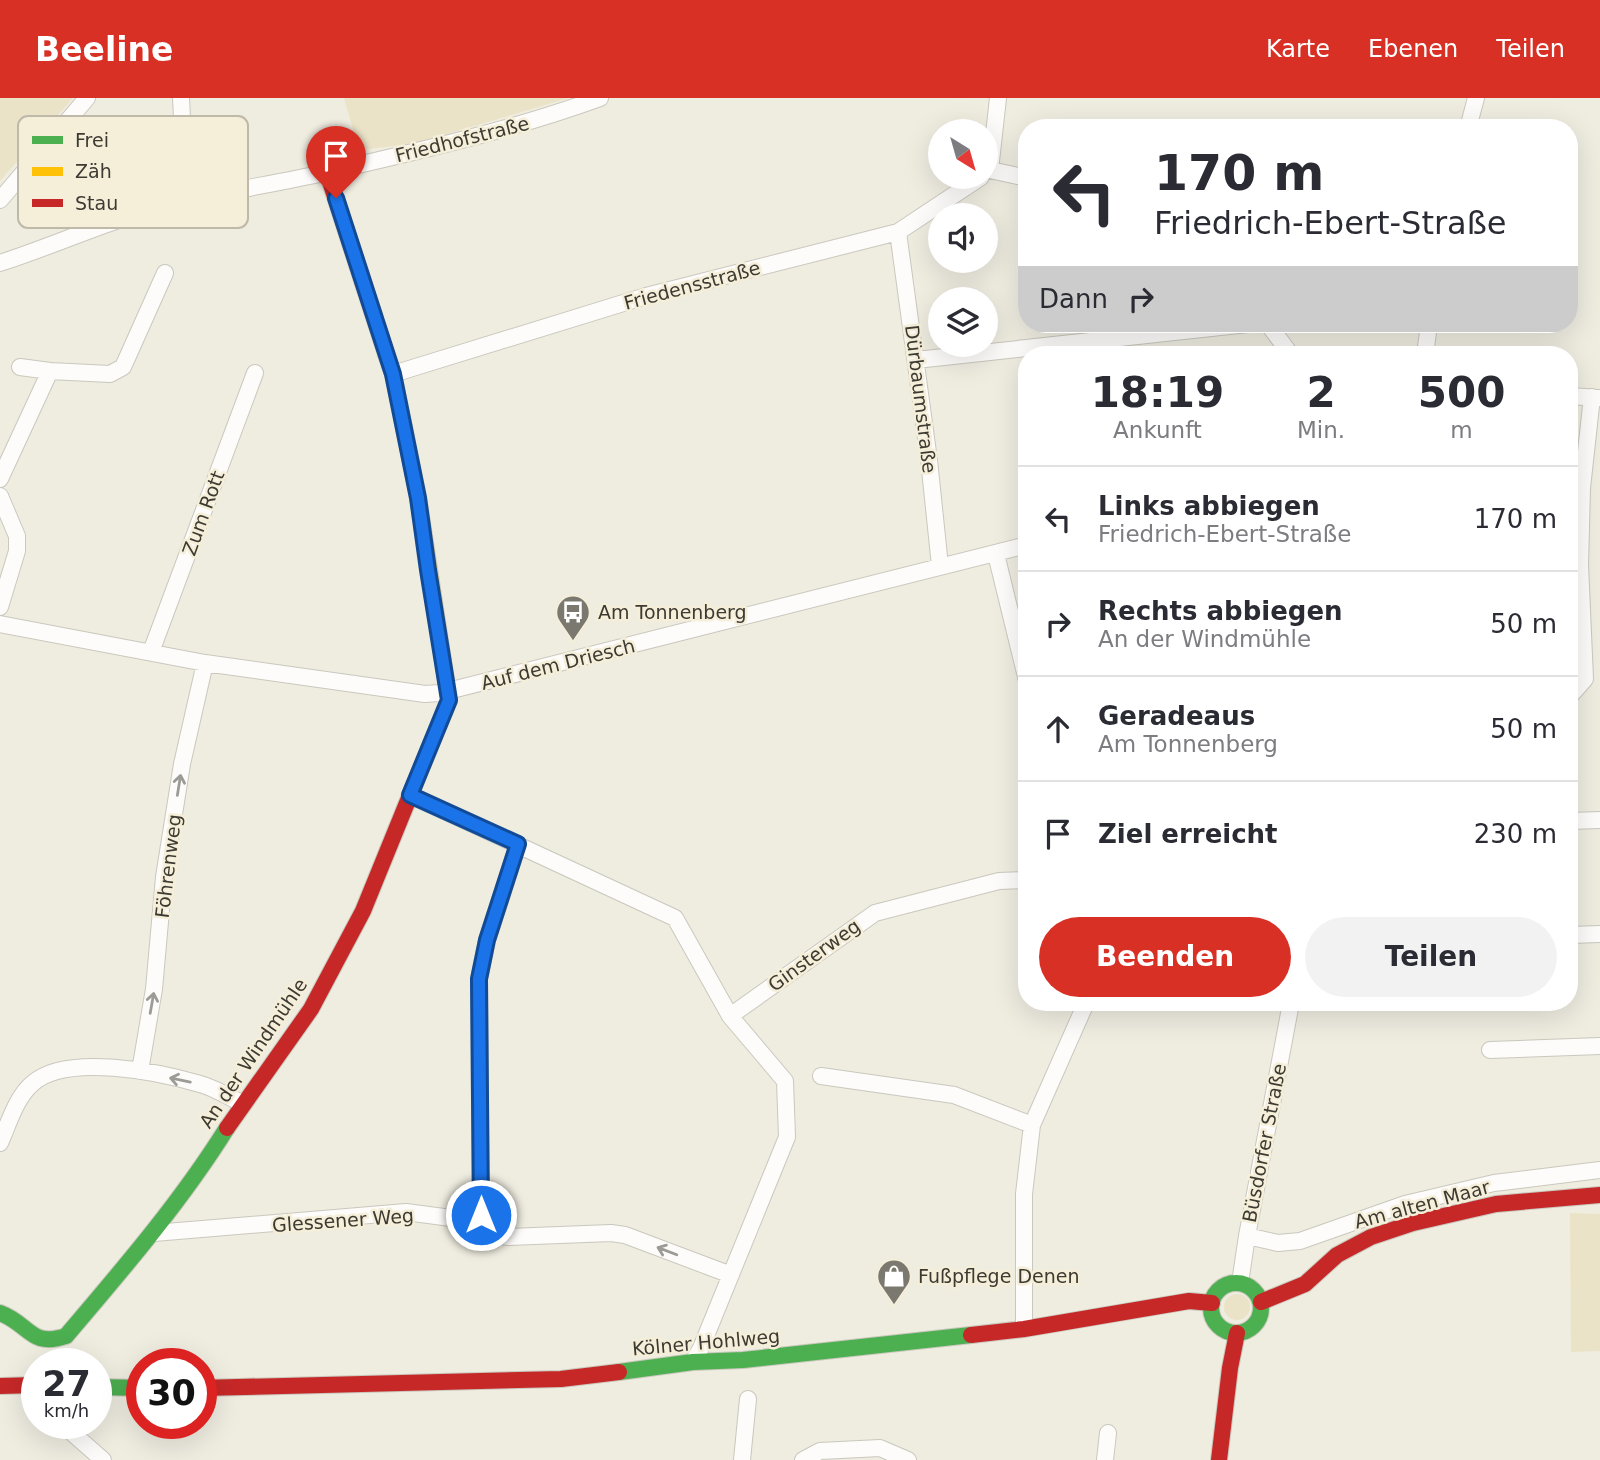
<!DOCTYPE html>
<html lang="de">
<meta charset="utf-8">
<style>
:root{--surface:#fff;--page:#f2f2f3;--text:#2b2b33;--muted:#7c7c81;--line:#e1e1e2;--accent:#d93025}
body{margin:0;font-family:"DejaVu Sans",sans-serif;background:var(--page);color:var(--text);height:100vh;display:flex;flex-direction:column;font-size:26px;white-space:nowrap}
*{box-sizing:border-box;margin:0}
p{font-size:23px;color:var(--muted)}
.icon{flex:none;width:38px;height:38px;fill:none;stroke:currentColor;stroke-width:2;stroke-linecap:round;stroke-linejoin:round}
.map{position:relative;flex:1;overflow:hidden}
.panel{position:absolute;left:1018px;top:248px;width:560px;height:665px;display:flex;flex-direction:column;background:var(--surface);border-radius:28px;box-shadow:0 7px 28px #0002}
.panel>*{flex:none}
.guide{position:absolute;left:1018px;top:21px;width:560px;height:214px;border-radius:28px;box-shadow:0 7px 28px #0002;background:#fff;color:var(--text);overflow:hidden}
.needle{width:46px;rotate:143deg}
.buttons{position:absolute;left:928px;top:21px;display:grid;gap:14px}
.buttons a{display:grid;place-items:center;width:70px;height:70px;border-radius:50%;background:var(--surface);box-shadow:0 7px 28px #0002;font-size:35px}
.speed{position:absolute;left:21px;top:1250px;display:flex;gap:14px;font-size:35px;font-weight:700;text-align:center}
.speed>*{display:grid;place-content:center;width:91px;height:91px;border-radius:50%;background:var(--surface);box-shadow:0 7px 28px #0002;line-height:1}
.speed small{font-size:18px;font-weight:400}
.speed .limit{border:10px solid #d22;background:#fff;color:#111}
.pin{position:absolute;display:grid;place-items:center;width:60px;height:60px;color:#fff;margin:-72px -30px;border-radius:50% 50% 50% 0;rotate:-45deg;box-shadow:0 0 7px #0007}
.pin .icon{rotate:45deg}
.me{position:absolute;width:77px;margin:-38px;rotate:0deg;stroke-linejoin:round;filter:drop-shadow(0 0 5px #0008)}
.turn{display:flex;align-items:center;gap:24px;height:147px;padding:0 21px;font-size:32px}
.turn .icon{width:91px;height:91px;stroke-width:2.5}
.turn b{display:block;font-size:49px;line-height:60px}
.then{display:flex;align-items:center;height:66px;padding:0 21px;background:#0003;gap:14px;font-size:26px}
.eta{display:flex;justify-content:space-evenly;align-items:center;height:119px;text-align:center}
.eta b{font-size:42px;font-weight:800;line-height:49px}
.primary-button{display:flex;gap:14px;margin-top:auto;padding:14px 21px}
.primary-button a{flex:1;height:80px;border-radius:42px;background:var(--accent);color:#fff;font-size:28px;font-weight:800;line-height:80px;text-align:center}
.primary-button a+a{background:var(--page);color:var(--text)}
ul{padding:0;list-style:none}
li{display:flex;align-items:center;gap:21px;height:105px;padding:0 21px;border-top:2px solid var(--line)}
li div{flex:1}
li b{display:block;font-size:26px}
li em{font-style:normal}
header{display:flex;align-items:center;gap:42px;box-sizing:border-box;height:98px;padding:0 35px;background:var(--accent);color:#fff}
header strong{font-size:33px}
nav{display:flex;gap:38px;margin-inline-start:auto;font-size:24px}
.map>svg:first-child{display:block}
.green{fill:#ebe3c7}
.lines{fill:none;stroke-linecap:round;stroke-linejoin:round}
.street-casing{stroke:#cac8be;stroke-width:18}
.fast-casing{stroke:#cac8be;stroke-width:18}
.slow-casing{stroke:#cac8be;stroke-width:18}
.jam-casing{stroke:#cac8be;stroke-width:18}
.street{stroke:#fdfcfa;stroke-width:16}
.fast{stroke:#4caf50;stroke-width:16}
.slow{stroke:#ffc107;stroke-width:16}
.jam{stroke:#c62828;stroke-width:16}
.oneway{stroke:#9c9b96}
.route-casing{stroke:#114b97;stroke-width:18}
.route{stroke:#1a73e8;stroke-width:12}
.labels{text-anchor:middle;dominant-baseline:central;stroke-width:5;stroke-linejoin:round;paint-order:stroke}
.street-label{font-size:19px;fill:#3c3a32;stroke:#f5efda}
.poi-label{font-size:19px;fill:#3c3a32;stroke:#f5efda;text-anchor:start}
.key{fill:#f5efda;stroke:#beb9a8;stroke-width:2}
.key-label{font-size:19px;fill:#3c3a32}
</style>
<header>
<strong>Beeline</strong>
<nav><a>Karte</a><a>Ebenen</a><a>Teilen</a></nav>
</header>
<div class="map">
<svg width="1600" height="1362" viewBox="0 0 1600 1362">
<rect width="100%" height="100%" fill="#efece0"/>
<path class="green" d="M0,0H73L0,83Z
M344,0H569L413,46L359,52Z
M1570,1115L1600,1116V1253L1571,1254Z
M1224 1209a13 13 0 1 1 26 0a13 13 0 1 1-26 0Z"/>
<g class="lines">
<g class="street-casing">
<path id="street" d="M181,0L182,20
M1468,30L1476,0
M990,72L998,0
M990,72L1027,80
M0,102L87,0
M898,134L929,362L940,468
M0,165C53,148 102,125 156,110C212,95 271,87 328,74C419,53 512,32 600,0
M1268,226L1291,257
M1425,257L1429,226
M916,262L1248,226
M20,269L50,273
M393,276L646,198L898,134L981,79
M1570,298L1600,300
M0,381L50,273L110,276L123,269L165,175
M0,398L17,438V453L0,509
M996,456L1027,583
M0,526L205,565L425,596L440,595L1027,447
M151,554L255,275
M1570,598L1585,581L1580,467L1582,390L1592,299
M410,697L675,820L730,918L785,983L787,1039L701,1250L693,1264
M1570,723L1600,722
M1570,837L1600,836
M730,918L875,815L999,783L1027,782
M1490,952L1600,948
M140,973L154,891L164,779L182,666L205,565
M821,978L954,997L1032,1027
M0,1045C9,1025 16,999 33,985C67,955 159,974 200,986C215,990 229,999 243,1006
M154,1135L406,1114L451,1120L481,1135L509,1139L611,1135L625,1137L731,1177
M481,1135L479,881L487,842L518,746
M1247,1138L1278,1145L1300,1143L1405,1106L1494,1085L1600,1072
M1240,1185L1247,1138L1291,905
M1024,1231V1096L1032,1027L1086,905
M61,1325L103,1362
M742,1362L748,1301
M803,1362L820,1353L880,1350L908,1362
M1105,1362L1108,1335"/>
</g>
<g class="fast-casing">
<path id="fast" d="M1211 1210a25 25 0 1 1 50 0a25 25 0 1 1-50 0Z
M0,1215C30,1226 30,1250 66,1238C123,1171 180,1105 227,1030
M619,1274L693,1264L743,1262L971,1237
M96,1289L142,1290"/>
</g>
<g class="slow-casing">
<path id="slow" d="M386,256L393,276L418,399L449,602L446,609"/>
</g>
<g class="jam-casing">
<path id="jam" d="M327,74L386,256
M227,1030L311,911L363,813L446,609
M1261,1204L1305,1186L1337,1157L1371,1139L1413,1125L1496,1106L1600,1097
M971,1237L1024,1231L1189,1203L1212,1205
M0,1288L37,1287
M201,1290L561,1281L619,1274
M1219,1362L1230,1270L1237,1235"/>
</g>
<use href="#street" class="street"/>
<use href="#fast" class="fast"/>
<use href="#slow" class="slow"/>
<use href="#jam" class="jam"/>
</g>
<defs><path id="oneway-shaft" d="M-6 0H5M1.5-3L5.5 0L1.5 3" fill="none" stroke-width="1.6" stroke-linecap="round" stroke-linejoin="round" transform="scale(1.75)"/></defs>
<g class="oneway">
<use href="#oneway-shaft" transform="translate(179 687) rotate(-81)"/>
<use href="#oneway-shaft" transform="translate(152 905) rotate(-80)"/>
<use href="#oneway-shaft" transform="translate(180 982) rotate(-168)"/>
<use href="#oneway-shaft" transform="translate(667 1153) rotate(-159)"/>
</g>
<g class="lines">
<g class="route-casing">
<path id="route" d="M336,100L393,276L418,400L428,472L449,602L410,697L518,746L487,842L479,881L481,1117"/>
</g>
<use href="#route" class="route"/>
</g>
<defs>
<g id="bus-pin" transform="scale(1.75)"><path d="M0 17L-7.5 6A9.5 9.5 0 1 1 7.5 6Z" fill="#7b786f" stroke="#f5efda"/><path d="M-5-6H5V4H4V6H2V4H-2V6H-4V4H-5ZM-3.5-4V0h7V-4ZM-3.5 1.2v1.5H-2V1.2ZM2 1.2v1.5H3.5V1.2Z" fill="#fff"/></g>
<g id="shop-pin" transform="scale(1.75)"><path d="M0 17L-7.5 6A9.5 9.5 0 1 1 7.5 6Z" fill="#7b786f" stroke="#f5efda"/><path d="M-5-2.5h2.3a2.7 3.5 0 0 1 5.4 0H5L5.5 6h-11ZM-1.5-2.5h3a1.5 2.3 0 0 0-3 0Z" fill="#fff"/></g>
</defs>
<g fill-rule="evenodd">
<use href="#bus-pin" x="573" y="514"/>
<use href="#shop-pin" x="894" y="1178"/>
</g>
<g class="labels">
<g class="street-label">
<text transform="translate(462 41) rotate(-14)">Friedhofstraße</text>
<text transform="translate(692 187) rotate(-15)">Friedensstraße</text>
<text transform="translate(921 301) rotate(83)">Dürbaumstraße</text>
<text transform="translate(203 415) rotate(-70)">Zum Rott</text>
<text transform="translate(558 566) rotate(-14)">Auf dem Driesch</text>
<text transform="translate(168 768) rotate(-83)">Föhrenweg</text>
<text transform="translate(814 857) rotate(-36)">Ginsterweg</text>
<text transform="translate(253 955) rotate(-56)">An der Windmühle</text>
<text transform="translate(1264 1045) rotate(-79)">Büsdorfer Straße</text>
<text transform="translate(1422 1106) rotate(-15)">Am alten Maar</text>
<text transform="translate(343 1122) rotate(-4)">Glessener Weg</text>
<text transform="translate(706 1244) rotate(-5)">Kölner Hohlweg</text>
</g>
<g class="poi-label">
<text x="598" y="514">Am Tonnenberg</text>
<text x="918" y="1178">Fußpflege Denen</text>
</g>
</g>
<rect x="18" y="18" width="230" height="112" rx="10" class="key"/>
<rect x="32" y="38" width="31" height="8" fill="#4caf50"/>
<rect x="32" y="69" width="31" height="9" fill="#ffc107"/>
<rect x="32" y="101" width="31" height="8" fill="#c62828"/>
<g class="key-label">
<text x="75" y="49">Frei</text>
<text x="75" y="80">Zäh</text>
<text x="75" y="112">Stau</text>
</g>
</svg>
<div class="buttons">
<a><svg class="needle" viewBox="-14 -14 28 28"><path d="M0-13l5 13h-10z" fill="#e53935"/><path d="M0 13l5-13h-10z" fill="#7c7c81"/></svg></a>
<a><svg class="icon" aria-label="sound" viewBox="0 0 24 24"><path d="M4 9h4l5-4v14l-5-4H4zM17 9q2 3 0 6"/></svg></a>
<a><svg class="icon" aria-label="layers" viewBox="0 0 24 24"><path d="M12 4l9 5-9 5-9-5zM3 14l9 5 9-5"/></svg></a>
</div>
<div class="speed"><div>27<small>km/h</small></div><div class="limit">30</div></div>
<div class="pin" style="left:336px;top:100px;background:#d93025"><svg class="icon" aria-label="arrive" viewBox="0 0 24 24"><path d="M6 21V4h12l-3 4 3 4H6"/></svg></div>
<svg class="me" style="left:481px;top:1117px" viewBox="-20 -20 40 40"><circle r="17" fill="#1a73e8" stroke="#fff" stroke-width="3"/><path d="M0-11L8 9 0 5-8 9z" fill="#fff"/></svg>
<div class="guide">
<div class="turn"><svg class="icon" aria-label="left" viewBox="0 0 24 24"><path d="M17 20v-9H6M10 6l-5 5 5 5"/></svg><div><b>170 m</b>Friedrich-Ebert-Straße</div></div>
<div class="then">Dann<svg class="icon" aria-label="right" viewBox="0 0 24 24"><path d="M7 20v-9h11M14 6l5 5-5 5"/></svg></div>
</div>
<section class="panel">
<div class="eta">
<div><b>18:19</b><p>Ankunft</p></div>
<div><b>2</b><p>Min.</p></div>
<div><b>500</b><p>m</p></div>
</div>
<ul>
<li><svg class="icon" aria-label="left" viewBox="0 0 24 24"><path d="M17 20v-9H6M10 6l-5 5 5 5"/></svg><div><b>Links abbiegen</b><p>Friedrich-Ebert-Straße</p></div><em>170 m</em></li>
<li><svg class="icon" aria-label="right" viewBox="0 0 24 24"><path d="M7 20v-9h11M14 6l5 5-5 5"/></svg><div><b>Rechts abbiegen</b><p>An der Windmühle</p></div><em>50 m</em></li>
<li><svg class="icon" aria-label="ahead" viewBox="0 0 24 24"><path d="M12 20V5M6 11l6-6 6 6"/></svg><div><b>Geradeaus</b><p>Am Tonnenberg</p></div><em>50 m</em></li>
<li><svg class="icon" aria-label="arrive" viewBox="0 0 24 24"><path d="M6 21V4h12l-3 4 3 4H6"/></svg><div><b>Ziel erreicht</b></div><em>230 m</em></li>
</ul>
<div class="primary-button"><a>Beenden</a><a>Teilen</a></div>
</section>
</div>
